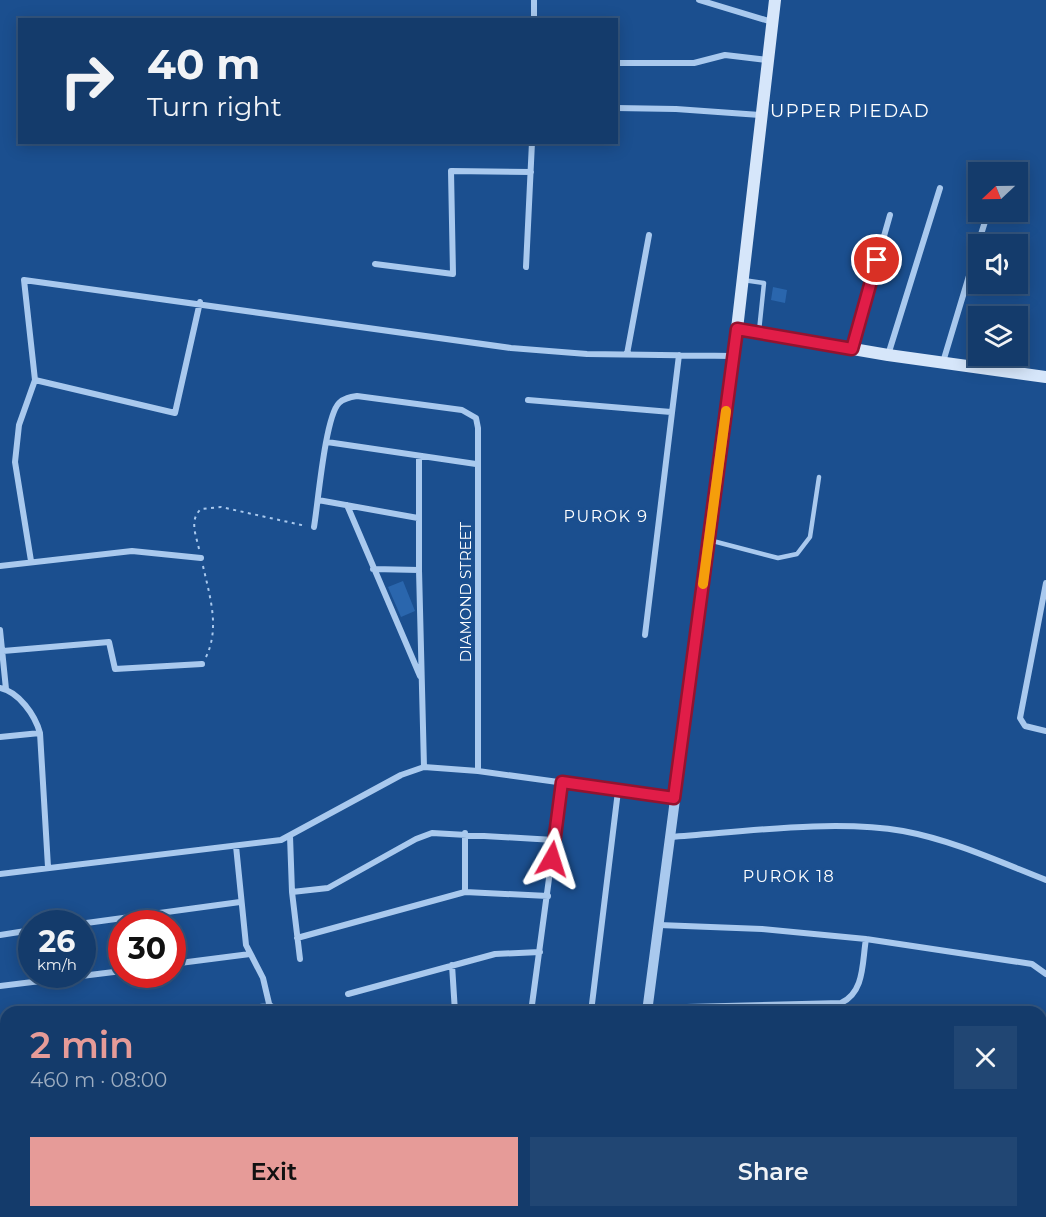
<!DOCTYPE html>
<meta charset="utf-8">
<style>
:root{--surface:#143b6b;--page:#214673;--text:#f1f3f6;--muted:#9dadc1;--line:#33557e;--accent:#e69b98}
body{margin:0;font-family:Montserrat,sans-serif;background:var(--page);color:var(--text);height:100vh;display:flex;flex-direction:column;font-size:22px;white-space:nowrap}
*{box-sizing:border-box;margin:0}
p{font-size:20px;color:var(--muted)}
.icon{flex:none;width:33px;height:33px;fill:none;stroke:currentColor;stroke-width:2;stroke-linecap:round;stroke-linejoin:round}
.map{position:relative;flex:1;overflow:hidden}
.side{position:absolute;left:0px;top:1006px;width:1047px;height:212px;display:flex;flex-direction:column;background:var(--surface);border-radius:18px 18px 0 0;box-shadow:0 3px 15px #0003,0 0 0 2px var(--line)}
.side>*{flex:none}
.top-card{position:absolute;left:18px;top:18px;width:600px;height:126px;border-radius:0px;box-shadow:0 3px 15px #0003,0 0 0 2px var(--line);background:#143b6b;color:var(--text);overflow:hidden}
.needle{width:39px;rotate:248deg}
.tools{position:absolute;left:968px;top:162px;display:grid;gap:12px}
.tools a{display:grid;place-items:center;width:60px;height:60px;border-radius:0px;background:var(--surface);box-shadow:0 3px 15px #0003,0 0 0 2px var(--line);font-size:30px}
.speed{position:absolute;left:18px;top:910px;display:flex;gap:12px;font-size:30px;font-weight:700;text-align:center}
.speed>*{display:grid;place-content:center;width:78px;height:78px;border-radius:50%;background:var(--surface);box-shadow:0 3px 15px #0003,0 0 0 2px var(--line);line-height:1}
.speed small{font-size:15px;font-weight:400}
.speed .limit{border:9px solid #d22;background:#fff;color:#111}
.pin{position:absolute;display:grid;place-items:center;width:51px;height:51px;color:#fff;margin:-26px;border:3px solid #fff;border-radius:50%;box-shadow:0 2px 6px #0007}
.me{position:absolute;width:66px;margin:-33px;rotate:6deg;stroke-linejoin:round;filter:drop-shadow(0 0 4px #0008)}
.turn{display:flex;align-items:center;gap:21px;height:126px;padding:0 30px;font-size:27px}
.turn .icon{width:78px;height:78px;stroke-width:2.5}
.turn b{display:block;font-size:42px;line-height:51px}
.round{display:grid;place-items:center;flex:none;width:63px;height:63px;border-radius:0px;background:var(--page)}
.head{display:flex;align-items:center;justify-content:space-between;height:102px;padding:0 30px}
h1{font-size:36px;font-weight:600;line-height:45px;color:var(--accent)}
.primary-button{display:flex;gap:12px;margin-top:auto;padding:12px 30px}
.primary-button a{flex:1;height:69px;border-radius:0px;background:var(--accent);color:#111;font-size:24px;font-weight:600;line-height:69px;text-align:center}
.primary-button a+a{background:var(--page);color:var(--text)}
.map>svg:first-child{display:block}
.green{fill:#2461a8}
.building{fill:#2a66ad}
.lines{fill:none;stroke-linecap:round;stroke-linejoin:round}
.path{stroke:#a9c9ee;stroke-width:2;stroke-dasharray:3 4.5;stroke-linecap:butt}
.service{stroke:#a9c9ee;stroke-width:4.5}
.minor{stroke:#a9c9ee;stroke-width:6}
.tertiary{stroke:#a9c9ee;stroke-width:10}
.secondary{stroke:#d6e6fa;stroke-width:12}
.route-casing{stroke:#92132f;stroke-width:15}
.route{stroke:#e11d48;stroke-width:10}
.slow{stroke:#f59e0b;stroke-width:10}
.labels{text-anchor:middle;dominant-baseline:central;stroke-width:6;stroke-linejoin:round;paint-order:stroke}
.street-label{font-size:15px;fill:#fff;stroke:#1b4f8f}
.neighbourhood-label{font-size:16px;letter-spacing:1.5px;fill:#fff;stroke:#1b4f8f}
.quarter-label{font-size:18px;letter-spacing:1.5px;fill:#fff;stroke:#1b4f8f}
</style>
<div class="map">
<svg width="1046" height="1217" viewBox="0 0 1046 1217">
<rect width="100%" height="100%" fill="#1b4f8f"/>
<path class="green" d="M6,1051V1109L0,1084V1052Z"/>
<path class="building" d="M773,287L787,290L785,303L771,300Z
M403,581L415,611L401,617L388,587Z"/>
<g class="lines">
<path class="path" d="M199,549C196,535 189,520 201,509L221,507L306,526
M203,566C210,597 220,628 206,657
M36,1212L40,1217"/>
<path class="service" d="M743,280L764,283L759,331
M709,540L778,558L797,554L810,537L819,477"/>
<path class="minor" d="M699,0L772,22
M534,20V0
M617,63H694L725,55L767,60
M616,108L676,109L760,115
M978,244L988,212
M375,264L453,274L451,171L531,172
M526,267L532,142
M852,349L890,215
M627,354L649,235
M888,355L940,188
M943,362L978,246
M35,380L175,413L200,302
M528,400L671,412
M327,442L476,464
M419,456V570L424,767
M318,500L418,518
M347,505L420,676
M314,527C318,504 325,417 339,403C344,398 350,397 357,396L462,410L476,418L478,428V771
M31,561L15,462L19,425L35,380L24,280L511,348L587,354L733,356
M0,566L132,551L201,558
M373,569L419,570
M1046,583L1020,718L1025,726L1046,731
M0,630L6,689
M645,635L679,355
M3,651L109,642L115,669L202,664
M0,688C19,692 35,715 40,733L48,867
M0,737L40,733
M290,836L292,892L300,959
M670,837C742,832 833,819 903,831C952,840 1000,862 1046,880
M236,846L246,945L263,978L271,1012
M0,874L281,840L401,775L424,767L478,771L674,798
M292,892L328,888L416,839L432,833L554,840
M465,892V833
M79,924L240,902
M659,925L762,929L866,939L1032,964L1046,974
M0,935L32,930
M297,938L465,892L548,896
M172,964L250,954
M452,965L455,1012
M0,986L122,971
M348,994L495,954L540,952
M648,1008L841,1003C865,992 862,962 866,939
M205,1012L271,1006
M531,1012L562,782
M591,1012L618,791
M0,1037L6,1036
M0,1119L6,1120
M0,1127L6,1148
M0,1194L6,1191"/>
<path class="tertiary" d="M647,1012L737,329
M624,1217V1212"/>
<path class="secondary" d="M775,0L737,329L888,355L1046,377"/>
</g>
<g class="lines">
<g class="route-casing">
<path id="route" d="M552,859L562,782L674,798L737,329L852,349L877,260"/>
</g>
<use href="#route" class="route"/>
<path class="slow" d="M703,584L726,411"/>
</g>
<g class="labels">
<g class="street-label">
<text transform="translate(465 592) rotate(-90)">DIAMOND STREET</text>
</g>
<g class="neighbourhood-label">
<text x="606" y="516">PUROK 9</text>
<text x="789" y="876">PUROK 18</text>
</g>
<g class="quarter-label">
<text x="850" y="111">UPPER PIEDAD</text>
</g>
</g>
</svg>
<div class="tools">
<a><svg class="needle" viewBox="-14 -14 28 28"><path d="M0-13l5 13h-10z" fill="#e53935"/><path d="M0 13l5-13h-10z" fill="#9dadc1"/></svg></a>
<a><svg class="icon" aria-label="sound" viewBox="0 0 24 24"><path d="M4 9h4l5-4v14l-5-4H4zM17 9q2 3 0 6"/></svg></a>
<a><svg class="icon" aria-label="layers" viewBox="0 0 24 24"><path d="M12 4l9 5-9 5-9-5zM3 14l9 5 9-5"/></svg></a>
</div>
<div class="speed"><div>26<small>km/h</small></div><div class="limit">30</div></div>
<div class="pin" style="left:877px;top:260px;background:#d93025"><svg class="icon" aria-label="arrive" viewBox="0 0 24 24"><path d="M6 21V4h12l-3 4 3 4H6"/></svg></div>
<svg class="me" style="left:552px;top:859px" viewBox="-20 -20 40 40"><path d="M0-17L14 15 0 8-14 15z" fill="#e11d48" stroke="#fff" stroke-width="4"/></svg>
<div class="top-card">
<div class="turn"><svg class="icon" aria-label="right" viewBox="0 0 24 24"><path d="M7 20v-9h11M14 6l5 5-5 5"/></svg><div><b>40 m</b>Turn right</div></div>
</div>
<section class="side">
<div class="head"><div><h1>2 min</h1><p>460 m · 08:00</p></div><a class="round"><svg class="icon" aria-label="close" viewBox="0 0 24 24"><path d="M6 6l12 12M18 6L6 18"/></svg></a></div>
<div class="primary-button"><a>Exit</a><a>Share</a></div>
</section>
</div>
